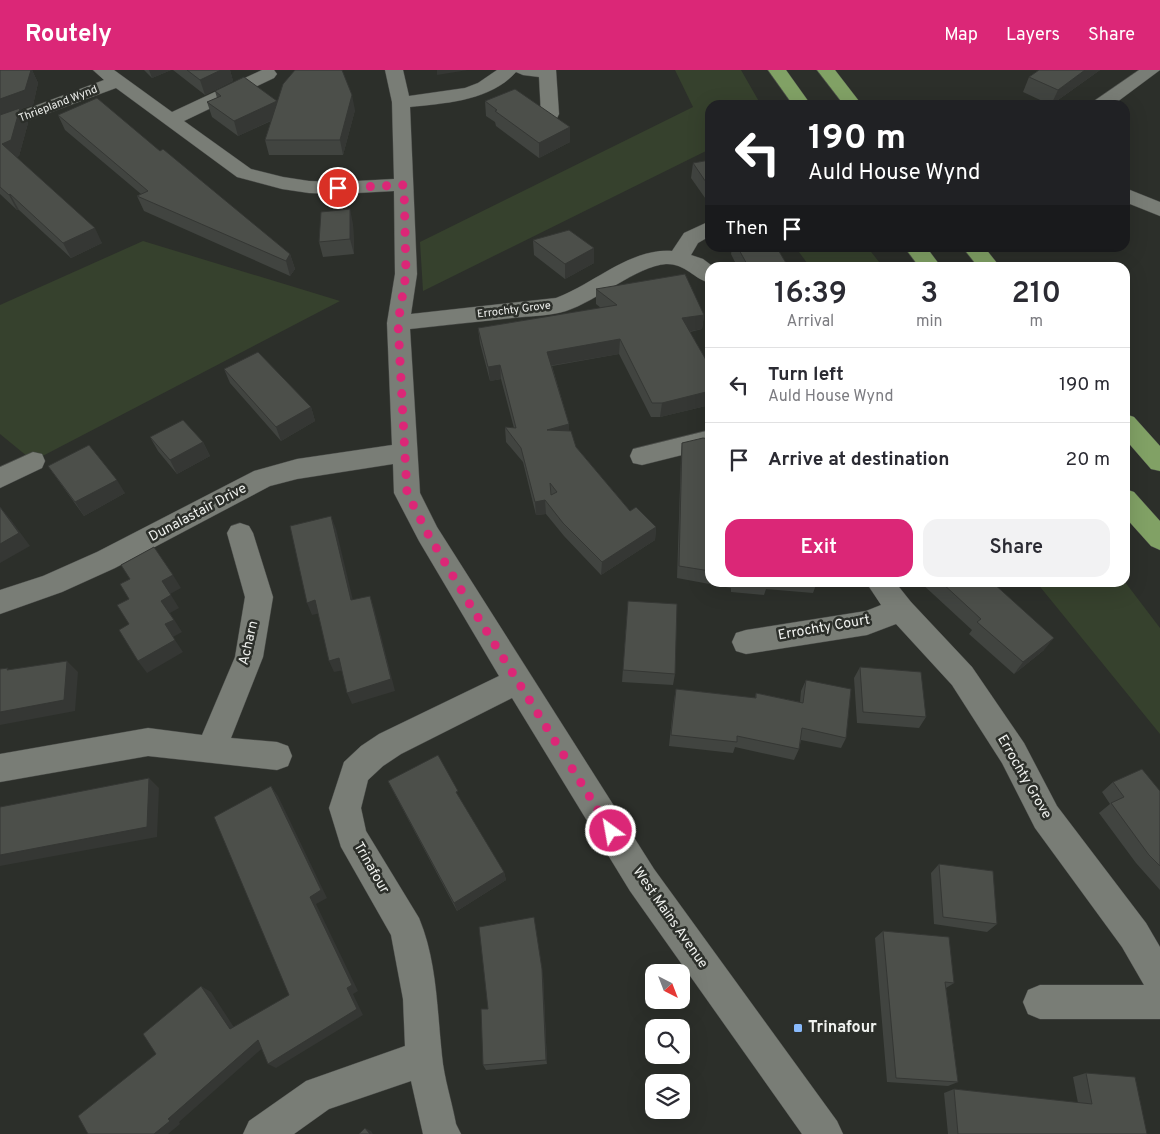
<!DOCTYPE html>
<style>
:root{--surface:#fff;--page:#f2f2f3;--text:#2b2b33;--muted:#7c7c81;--line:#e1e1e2;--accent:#db2777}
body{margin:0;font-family:Overpass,sans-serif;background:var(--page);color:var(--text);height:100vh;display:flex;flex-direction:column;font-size:19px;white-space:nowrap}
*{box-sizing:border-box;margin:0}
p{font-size:16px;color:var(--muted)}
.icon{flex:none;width:28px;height:28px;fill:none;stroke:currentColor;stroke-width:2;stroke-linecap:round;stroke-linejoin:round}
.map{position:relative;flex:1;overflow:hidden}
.drawer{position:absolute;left:705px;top:192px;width:425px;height:325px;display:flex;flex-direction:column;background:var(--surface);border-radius:15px;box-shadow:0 5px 20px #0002}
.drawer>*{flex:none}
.top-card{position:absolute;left:705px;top:30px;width:425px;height:152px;border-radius:15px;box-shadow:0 5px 20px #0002;background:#202124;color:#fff;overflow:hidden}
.needle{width:32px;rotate:138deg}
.buttons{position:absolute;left:645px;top:894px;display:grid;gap:10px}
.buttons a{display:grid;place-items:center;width:45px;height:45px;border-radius:10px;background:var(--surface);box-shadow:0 5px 20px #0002;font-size:25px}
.pin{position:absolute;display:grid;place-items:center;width:42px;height:42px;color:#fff;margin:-21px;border:2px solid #fff;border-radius:50%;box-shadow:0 1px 5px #0007}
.me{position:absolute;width:55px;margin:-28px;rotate:328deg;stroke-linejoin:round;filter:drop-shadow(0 0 4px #0008)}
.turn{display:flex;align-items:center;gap:18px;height:105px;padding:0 20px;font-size:22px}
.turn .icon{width:65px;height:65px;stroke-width:2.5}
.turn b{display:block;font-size:35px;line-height:42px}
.then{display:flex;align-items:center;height:48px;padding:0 20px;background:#0003;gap:10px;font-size:19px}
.eta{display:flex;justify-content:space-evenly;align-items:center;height:85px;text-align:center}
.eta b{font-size:30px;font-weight:600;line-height:35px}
.button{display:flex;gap:10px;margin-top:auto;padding:10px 20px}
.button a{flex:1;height:58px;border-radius:15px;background:var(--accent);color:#fff;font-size:20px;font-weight:600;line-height:58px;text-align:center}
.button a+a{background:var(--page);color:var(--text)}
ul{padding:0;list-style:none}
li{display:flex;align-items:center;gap:15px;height:75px;padding:0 20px;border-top:1px solid var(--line)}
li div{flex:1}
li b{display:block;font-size:19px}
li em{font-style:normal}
header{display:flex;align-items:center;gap:30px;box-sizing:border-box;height:70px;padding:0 25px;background:var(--accent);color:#fff}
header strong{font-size:24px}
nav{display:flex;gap:28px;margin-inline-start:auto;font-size:18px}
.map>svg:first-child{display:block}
.green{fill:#36412d}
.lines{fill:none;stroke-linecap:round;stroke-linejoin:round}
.minor-casing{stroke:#494b48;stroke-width:1}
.highway-casing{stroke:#494b48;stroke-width:1}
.minor{fill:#797d76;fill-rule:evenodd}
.highway{fill:#81a165;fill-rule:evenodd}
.wall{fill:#414440}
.shaded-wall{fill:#353734}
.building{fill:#4c4f4a;stroke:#353734;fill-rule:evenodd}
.route{stroke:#db2777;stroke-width:9;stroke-dasharray:0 16.2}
.poi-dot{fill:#89bafc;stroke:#2c2f2a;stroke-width:2}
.labels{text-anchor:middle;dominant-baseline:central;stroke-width:5;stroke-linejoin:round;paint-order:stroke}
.far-street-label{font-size:11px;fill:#eff1ee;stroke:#2c2f2a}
.street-label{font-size:14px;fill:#eff1ee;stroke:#2c2f2a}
.near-poi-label{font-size:16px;font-weight:bold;fill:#eff1ee;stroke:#2c2f2a;text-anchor:start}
</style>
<header>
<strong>Routely</strong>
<nav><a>Map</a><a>Layers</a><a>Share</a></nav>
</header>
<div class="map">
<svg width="1160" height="1064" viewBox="0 0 1160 1064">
<rect width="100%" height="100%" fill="#2c2f2a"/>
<path class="green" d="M675,0H741L761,35H710V79L423,221L420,172L693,37Z
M143,171L340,231L33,391L0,364V235Z
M796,178H868L883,197H810Z
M1125,512L1160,558V664L1037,513Z"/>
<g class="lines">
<g class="minor-casing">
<path id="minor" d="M93,0H114L172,42L262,0H274L277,4L274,8L184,51L251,99L283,107L309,111L338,112L394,109L392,32L385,0H403L409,26L465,18L478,13L497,0H556L559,44L557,48L550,50L543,48L541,44L539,7L523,5L516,2C490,31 446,33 410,37L417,204L411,244L556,228C594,214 630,178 672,181L684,163L710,151V166L698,173L691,185L703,189L715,198H710V213C694,209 685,193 666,194C637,196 597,231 566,241C549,246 530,246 512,248C478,252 444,255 410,259L420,423L437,457L654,799L837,1051L843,1064H802L630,821L512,628L401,684L383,696L368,710L361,738L366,761L419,848C437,891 437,940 442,986C444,1008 452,1032 456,1054L461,1064H423L411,1011L329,1039L294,1064H243L249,1051L306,1011L405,976L403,929L391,865L341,777L329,738L344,692L361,676L379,664L499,606L419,471L394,423L393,394L297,409L270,416L115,498L62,522L0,544V520L43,506L97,482L254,401L297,389L392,375L387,253L395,204L394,121L338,124L309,123L282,119L237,107L116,18L0,61V49L104,10Z
M1139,0H1160L1113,35H1092L1094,31Z
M1125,118L1160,132V146L1125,132Z
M710,360V378L642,395L633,393L630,386L633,379Z
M33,382L42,384L45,391L42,398L0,418V397Z
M240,453L249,456L253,463L273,527L263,587L231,668L277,672L288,676L292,686L288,696L277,700L148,686L0,712V684L148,658L202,665L235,587L245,527L227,463L231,456Z
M866,512H895L911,532L972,597L1024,673L1057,736L1146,853L1160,877V949H1040L1028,944L1023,932L1028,920L1040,915H1144L1122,877L1035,758L1002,693L952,615L896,554L867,565L746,584L736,581L732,572L736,563L746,560L866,541L881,535Z"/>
</g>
<g class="highway-casing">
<path id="highway" d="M768,0H786L811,35H793Z
M817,0H835L862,35H844Z
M905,178H927L942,198H920Z
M963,178H985L1001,198H979Z
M1125,344L1134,347L1160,376V401L1151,399L1125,369Z
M1125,419L1134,422L1160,451V480L1151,476L1125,447Z"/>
</g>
<use href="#minor" class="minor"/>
<use href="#highway" class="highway"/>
</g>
<path class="wall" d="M0,0H32L38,13L33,35L21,39L28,53L19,86L16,87L102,173L71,188L19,140H17L0,124Z
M144,0H171L152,8Z
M173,0H230L233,11L205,25Z
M1039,0H1100L1051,35L1023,22L1029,7Z
M215,21L277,31L355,40L343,85H269L265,70L271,51L238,66L212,47L207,32L217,28Z
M485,31L570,72L539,88L496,56L495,52L486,46Z
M58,45L160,81L290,184L295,199L290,206L144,141L137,126L141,124L65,60Z
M710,90V135L691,108L693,93Z
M353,154L354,184L323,187L319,172Z
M533,170L594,178V193L565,209L534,185Z
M732,178H777L789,198H738L731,184Z
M596,219L704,245L702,259L690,262L710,297V335L660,347H651L619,284L552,296L569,354V361L576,377L630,441L656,457L655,470L601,505L564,466L546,444L536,445L523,392L506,372L505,357L514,358L501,309L490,311L480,273L478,258L601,238L596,234Z
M224,299L311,337L315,351L281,371L230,313Z
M150,367L203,372L210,386L177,404L158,381Z
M710,369V512H817L813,523L766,519L764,525L731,522V518L677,508L681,387L682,373Z
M48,396L125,423L84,446Z
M920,512H992L1044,580L1014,604L969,564L972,560Z
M628,531L675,604L673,615L622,612Z
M860,597L926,647L919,658L857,653L854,608Z
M806,610L846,668L841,678L801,670L799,679L794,690L735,677L733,683L669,676L674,630L676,619L755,628L756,623L800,632L801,621Z
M388,711L459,728L504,802L506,810L457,841L393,721Z
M1113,712L1160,721V820L1136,793L1099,743L1110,734L1102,722Z
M939,794L997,854L987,862L934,854L931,803Z
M883,861L954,913L946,918L958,1012L948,1016L887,1012L875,868Z
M543,905L547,994L486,1000L483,995L488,939Z
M1086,1003L1147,1064H948L944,1023L954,1019L1078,1033L1073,1007Z"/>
<path class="shaded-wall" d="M31,0H32L38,13L33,35L21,39L28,53L19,86L10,89L2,74L0,47V29Z
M149,0H171L152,8Z
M221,0H230L233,11L205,25L200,10Z
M437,0H468L437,5Z
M1085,0H1100L1051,35L1058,20Z
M352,25L355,40L343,85L340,70Z
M277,31L281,46L238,66L234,51Z
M570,57V72L539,88V73Z
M10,124L19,140H17L9,125Z
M350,139L353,154L354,184L350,169Z
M95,158L102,173L71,188L63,173Z
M594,178V193L565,209V194Z
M290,184L295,199L290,206L286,191Z
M704,245L702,259L681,263L682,248Z
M620,269L619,284L548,296L547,282Z
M500,295L501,309L490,311L488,297Z
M710,321V335L660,347L662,333Z
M311,337L315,351L281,371L276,357Z
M569,354V369L547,360Z
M203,372L210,386L177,404L170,390Z
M117,410L125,423L84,446L75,432Z
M545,430L546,444L536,445L535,432Z
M0,437L11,450L30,476L0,493Z
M331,446L336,459L356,543L351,530Z
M656,457L655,470L601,505L602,492Z
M173,505L181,518L170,524L162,511Z
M171,525L179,538L170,543L182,562L173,567L183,582L147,603L138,591L165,554L161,531Z
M370,526L374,538L395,621L352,634L347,623Z
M315,530L321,543L312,545L307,533Z
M1054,568L1044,580L1014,604L1023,592Z
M339,588L344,600L334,602L329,591Z
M67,591L78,602L75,641L0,655V642Z
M149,708L159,718L157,767L0,796V785Z
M271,716L278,726L327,828L316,834L358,921L353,924L363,945L276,998L268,994L347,918L310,827Z
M504,802L506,810L457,841L454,833Z
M542,899L543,905L547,994L546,990Z
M201,916L211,922L239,965L230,959Z
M258,970L266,975L179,1052L180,1054L168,1064H154L168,1049Z
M365,1058L371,1061L373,1064H370Z"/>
<path class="building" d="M0,0H31L25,20L0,29Z
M187,0H221L200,10Z
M295,0H342L352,25L340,70H265L283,14Z
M1039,0H1085L1058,20L1029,7Z
M244,7L277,31L234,51L207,32L221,26L215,21Z
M515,19L570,57L539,73L495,41L497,40L485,31Z
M97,28L160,81L163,79L290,184L286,191L137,126L148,121L58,45Z
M20,38L11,70L2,74L95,158L63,173L10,124L9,125L0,117V45Z
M710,90V118L693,93Z
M350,139V169L319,172L321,142Z
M569,160L594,178L565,194L533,170Z
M738,178H777L789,198H751L750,196H748Z
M685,204L704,245L682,248L710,297V321L662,333H652L620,269L547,282L569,354L547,360L571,361L576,377L630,441L636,437L656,457L602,492L563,453L545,430L535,432L521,378L505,357L516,358L500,295L488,297L478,258L617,235L596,219ZM550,413L557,422L551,425Z
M258,282L311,337L276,357L224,299Z
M183,350L203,372L170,390L150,367Z
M703,368L710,369V501L679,496L682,373Z
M89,375L117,410L75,432L48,396Z
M0,437L19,463L0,474Z
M331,446L351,530L370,526L391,609L347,623L339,588L329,591L315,530L307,533L290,456Z
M154,477L173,505L162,511L171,525L161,531L174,550L165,554L175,570L138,591L119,560L129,554L117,535L129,529L120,514L130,509L121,495Z
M941,512H992L1054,568L1023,592L977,552L981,549Z
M628,531L677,534L675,604L623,600Z
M67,591L64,630L0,642V599L8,598L7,600Z
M860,597L921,602L926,647L863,642Z
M806,610L851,619L846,668L802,658L799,679L737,666V672L671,665L676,619L756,628V623L803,633Z
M438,685L458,721L456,722L504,802L454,833L388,711Z
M1142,699L1160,721V796L1149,785L1111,733L1124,727L1113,712Z
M149,708L147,757L0,785V737Z
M271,716L321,820L310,827L352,915L347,918L357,939L268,994L258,970L168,1049L170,1051L154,1064H88L78,1046L156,984L143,964L201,916L230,959L289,925L214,747Z
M939,794L993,801L997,854L943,847Z
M534,847L542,899L546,990L483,995L481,939H488L479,857Z
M883,861L949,867L954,913L945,912L958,1012L896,1008Z
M1086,1003L1135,1007L1147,1064H958L954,1019L1092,1034Z
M365,1058L370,1064H359Z"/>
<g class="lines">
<path class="route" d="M338,118L404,115L406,204L398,253L407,423L428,464L469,533L611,761"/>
</g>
<rect class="poi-dot" x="793" y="953" width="10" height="10" rx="2.5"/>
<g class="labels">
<g class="far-street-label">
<text transform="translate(58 34) rotate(-21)">Thriepland Wynd</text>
<text transform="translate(514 240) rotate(-7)">Errochty Grove</text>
</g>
<g class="street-label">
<text transform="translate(198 443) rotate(-28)">Dunalastair Drive</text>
<text transform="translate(824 558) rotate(-10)">Errochty Court</text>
<text transform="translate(249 573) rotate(-77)">Acharn</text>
<text transform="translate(1024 707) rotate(60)">Errochty Grove</text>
<text transform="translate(371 798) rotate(60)">Trinafour</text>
<text transform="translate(670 848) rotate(55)">West Mains Avenue</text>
</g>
<g class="near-poi-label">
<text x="808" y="958">Trinafour</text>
</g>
</g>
</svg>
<div class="buttons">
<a><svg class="needle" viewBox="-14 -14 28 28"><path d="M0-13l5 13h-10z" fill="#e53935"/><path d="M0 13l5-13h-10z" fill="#7c7c81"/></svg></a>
<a><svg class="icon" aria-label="search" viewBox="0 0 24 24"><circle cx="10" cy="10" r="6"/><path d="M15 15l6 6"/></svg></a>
<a><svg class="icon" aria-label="layers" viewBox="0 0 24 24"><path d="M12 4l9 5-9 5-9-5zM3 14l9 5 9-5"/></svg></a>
</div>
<div class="pin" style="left:338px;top:118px;background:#d93025"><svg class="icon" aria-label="arrive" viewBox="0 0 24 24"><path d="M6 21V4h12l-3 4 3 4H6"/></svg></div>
<svg class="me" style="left:611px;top:761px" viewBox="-20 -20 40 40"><circle r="17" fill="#db2777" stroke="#fff" stroke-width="3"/><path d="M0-11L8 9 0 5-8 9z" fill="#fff"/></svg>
<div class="top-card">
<div class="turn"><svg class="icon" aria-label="left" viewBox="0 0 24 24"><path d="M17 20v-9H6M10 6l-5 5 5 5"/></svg><div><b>190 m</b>Auld House Wynd</div></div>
<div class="then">Then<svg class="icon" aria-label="arrive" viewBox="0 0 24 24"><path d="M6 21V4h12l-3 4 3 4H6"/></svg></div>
</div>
<section class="drawer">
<div class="eta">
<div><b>16:39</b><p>Arrival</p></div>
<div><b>3</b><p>min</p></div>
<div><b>210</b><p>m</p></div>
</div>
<ul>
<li><svg class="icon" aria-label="left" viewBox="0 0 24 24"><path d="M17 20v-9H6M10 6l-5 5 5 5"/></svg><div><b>Turn left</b><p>Auld House Wynd</p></div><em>190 m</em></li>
<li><svg class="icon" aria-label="arrive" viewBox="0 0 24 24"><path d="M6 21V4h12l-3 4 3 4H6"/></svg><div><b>Arrive at destination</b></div><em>20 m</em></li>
</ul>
<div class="button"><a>Exit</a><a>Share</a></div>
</section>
</div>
